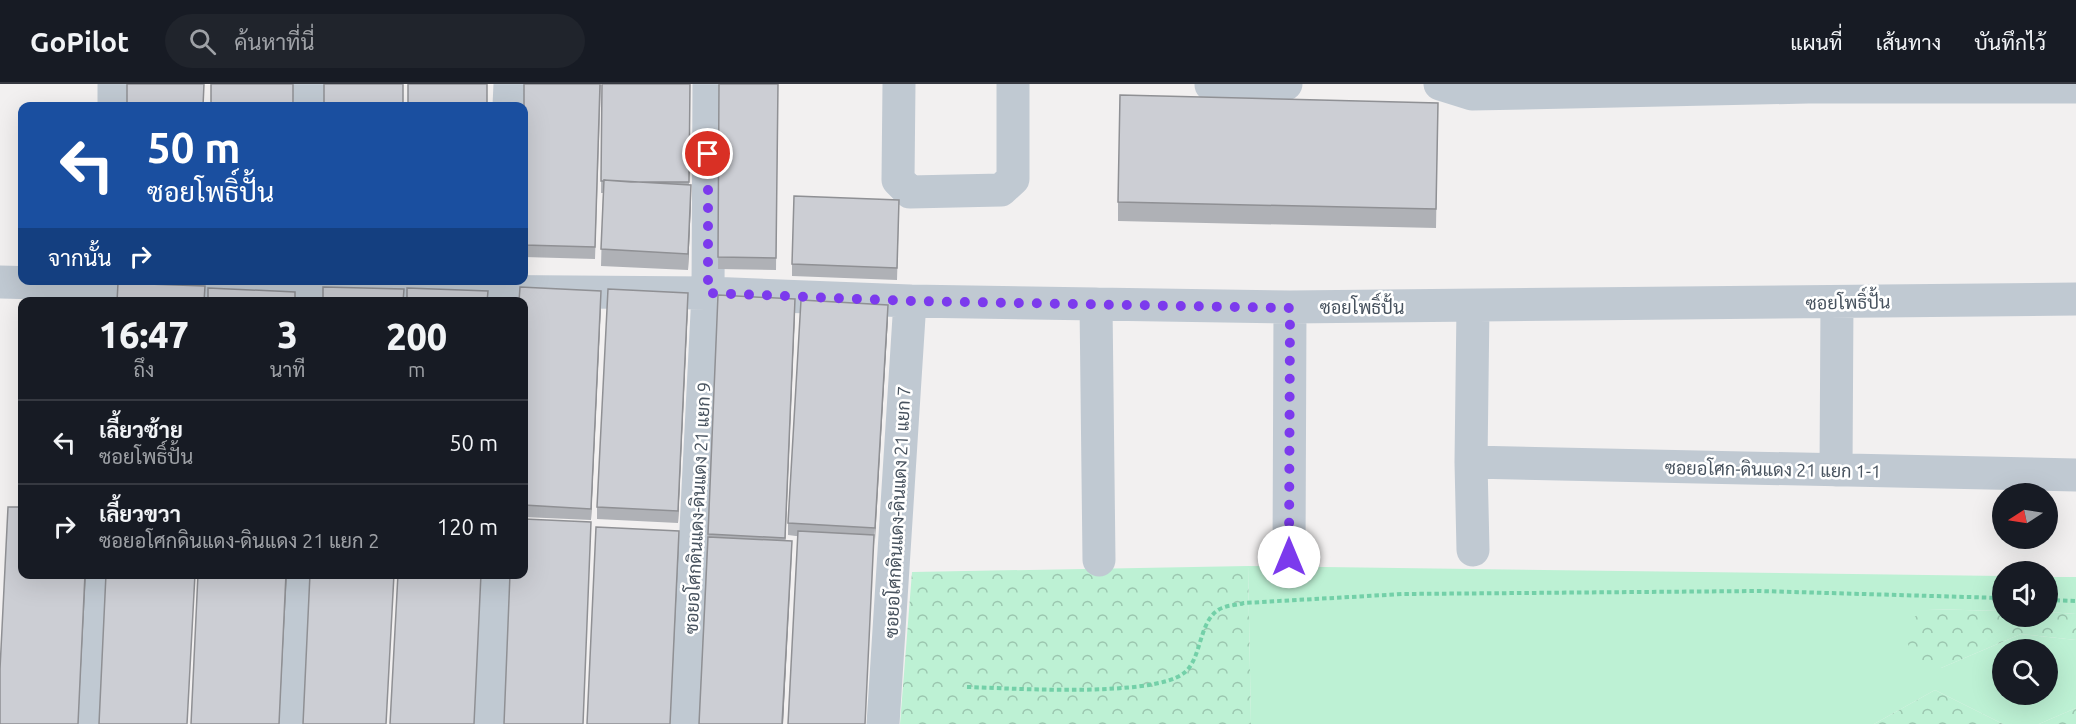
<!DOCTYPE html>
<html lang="th">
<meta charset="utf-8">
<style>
:root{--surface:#171b24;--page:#20242c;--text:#f1f3f6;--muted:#9ea1a6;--line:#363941}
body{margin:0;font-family:Ubuntu,Sarabun,sans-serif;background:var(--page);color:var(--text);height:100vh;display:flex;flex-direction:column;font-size:22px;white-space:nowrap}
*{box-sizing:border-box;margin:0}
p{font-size:20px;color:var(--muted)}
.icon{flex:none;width:33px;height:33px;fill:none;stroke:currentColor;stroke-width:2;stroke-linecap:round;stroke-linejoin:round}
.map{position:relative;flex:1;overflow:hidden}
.details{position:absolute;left:18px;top:213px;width:510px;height:282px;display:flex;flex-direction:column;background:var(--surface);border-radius:12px;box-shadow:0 6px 24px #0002}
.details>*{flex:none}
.guide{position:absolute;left:18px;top:18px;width:510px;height:183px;border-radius:12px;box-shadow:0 6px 24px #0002;background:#1a4fa0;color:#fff;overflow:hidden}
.needle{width:39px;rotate:258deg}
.tools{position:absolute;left:1992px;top:399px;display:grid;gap:12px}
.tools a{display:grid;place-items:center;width:66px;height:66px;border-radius:50%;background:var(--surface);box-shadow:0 6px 24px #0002;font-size:30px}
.pin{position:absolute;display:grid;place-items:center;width:51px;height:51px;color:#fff;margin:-26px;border:3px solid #fff;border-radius:50%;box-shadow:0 2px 6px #0007}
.me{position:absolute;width:66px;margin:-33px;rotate:0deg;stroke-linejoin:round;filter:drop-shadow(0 0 4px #0008)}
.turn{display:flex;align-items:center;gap:21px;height:126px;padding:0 30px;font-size:27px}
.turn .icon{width:78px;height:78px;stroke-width:2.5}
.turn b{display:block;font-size:42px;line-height:51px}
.then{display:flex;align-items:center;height:57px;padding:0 30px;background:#0003;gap:12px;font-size:22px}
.eta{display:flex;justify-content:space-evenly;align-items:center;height:102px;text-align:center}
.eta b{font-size:36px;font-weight:800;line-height:42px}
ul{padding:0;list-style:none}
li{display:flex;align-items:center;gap:18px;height:84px;padding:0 30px;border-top:2px solid var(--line)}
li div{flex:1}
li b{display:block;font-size:22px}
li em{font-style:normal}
header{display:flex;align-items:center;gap:36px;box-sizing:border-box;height:84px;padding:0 30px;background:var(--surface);border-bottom:2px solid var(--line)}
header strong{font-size:28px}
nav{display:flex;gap:33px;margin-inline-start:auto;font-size:21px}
.search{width:420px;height:54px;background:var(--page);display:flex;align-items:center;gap:15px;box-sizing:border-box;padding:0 21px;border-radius:33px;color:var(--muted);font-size:22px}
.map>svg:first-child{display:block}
.grass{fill:#bdf1d4;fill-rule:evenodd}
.forest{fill:url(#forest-crowns)}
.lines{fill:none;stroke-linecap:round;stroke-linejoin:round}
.path{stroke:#73d0a8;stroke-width:4;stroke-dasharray:4.5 3;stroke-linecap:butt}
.street{stroke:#c0c9d2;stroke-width:33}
.wall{fill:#afb1b6}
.shaded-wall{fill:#8f9094}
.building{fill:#ccced4;stroke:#8f9094;stroke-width:1.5}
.route{stroke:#7c3aed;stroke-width:10;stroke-dasharray:0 18}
.labels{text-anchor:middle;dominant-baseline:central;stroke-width:5;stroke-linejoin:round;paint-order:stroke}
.street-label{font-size:18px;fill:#47525e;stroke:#fff}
</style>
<header>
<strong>GoPilot</strong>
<div class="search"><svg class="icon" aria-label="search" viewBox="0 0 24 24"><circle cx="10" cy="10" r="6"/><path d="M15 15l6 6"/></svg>ค้นหาที่นี่</div>
<nav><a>แผนที่</a><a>เส้นทาง</a><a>บันทึกไว้</a></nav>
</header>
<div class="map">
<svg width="2076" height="640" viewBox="0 0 2076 640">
<defs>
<pattern id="forest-crowns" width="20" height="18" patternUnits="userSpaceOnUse" patternTransform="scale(1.5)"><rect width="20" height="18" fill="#bdf1d4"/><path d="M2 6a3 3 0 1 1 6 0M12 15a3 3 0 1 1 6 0" fill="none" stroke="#9bc6af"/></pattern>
</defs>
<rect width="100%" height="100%" fill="#f2f0f0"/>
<path class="grass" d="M1248,482L2002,492V527L1928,525L1941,584L2021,550L2076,556V624L2039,640H2003L1935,606L1874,640H1251ZM2002,566H2048V610H2002Z
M2048,493H2076V530L2048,528Z"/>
<path class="forest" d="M1248,482L1251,640H900L912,488Z
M1928,525L2002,527V532H2048V528L2076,530V556L2021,550L1941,584L1916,580L1908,560L1907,537Z
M1935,606L2003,640H1874Z
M2076,624V640H2039Z"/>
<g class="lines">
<path class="path" d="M2048,516L2076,517
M967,603C1010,604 1152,614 1184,589C1203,574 1198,534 1222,524C1229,521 1237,521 1244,519L1403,510L1759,507L2002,514"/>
<path class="street" d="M309,0L310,22
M899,0L898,96L910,108L1001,106L1013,95V0
M1440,0L1472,10L1808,3H2076
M1211,1L1286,0
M114,22V0
M509,22L510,0
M0,198L310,206L708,209L910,217L1290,223L2076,215
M1096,220L1099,476
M1473,222L1471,378L1473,466
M1471,378L2076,391
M1836,386L1837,218
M1289,473L1290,223
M94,640L100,490
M294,640L300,490
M488,640L495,490
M686,640L708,209L709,0
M883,640L910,217"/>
</g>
<path class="wall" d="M601,0L595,175L524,173V33Z
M602,0H690L689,101L691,117L688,186L601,182L603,109H601Z
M719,0H778L776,186L718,185Z
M1438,19L1436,144L1118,137V118Z
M899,128L897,196L792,192V180Z
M718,211L795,227L785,457L792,469L783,640H699Z
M524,218L601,219L591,436L524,433Z
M688,221L678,439L597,435V423Z
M888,233L874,462L788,451V439Z"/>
<path class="shaded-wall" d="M691,101V117L688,186V170Z
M601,207V219L591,436V425Z
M688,209V221L678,439V427Z
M795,215V227L785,466V454Z
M888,221V233L875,456V444Z
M679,447V459L670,640Z
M792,457L783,640H782Z
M85,490H86L78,640Z
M286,490H287L279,640Z"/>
<path class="building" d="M127,0H204L203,22H127Z
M211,0H293V22H211Z
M324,0H403V22H324Z
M408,0H487V22H408Z
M524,0H600L595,163L524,161Z
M602,0H690L689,98H631L604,96V97H601Z
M719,0H778L776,174L718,173Z
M1120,11L1438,19L1436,125L1118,118Z
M604,96L691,101L688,170L601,165Z
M794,112L899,116L897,184L792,180Z
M118,199L205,202L204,218H117Z
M323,203L404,205L403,218H323Z
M520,203L601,207L591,425L524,421V218H519Z
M208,204L295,208V218H208Z
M407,204L488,207L487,218H407Z
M608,205L688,209L678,427L597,423Z
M718,211L795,215L785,454L708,450Z
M801,216L888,221L875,444L788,439Z
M8,423H22V490H85L78,640H0V585Z
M524,435L591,438L583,640H504L510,490H524Z
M596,443L679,447L670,640H587Z
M798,447L874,451L865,640H788Z
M708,453L792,457L782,640H699Z
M106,490H195L187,640H99Z
M198,490H286L279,640H191Z
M310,490H394L386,640H303Z
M398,490H481L474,640H390Z"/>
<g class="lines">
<path class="route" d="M708,70V209L910,217L1290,224L1289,473"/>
</g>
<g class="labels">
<g class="street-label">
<text transform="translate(1848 218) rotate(-1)">ซอยโพธิ์ปั้น</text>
<text x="1362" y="223">ซอยโพธิ์ปั้น</text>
<text transform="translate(1773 385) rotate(1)">ซอยอโศก-ดินแดง 21 แยก 1-1</text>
<text transform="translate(697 424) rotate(-87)">ซอยอโศกดินแดง-ดินแดง 21 แยก 9</text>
<text transform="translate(897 428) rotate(-87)">ซอยอโศกดินแดง-ดินแดง 21 แยก 7</text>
</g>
</g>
</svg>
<div class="tools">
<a><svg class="needle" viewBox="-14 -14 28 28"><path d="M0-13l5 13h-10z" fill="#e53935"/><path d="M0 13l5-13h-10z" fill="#9ea1a6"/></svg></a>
<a><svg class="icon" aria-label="sound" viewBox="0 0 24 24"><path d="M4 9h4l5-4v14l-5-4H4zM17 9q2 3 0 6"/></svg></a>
<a><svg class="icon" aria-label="search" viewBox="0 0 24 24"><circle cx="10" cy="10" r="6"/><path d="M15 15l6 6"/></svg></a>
</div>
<div class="pin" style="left:708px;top:70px;background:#d93025"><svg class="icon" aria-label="arrive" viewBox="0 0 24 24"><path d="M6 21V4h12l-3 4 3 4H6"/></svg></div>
<svg class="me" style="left:1289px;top:473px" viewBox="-20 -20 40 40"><circle r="19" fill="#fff"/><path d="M0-13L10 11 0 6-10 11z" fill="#7c3aed"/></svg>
<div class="guide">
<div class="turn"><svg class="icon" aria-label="left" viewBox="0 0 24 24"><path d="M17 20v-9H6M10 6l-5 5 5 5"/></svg><div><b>50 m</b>ซอยโพธิ์ปั้น</div></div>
<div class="then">จากนั้น<svg class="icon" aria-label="right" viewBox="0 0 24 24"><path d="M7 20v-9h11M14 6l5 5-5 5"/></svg></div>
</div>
<section class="details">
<div class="eta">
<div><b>16:47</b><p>ถึง</p></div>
<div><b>3</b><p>นาที</p></div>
<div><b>200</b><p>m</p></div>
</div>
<ul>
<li><svg class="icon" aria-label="left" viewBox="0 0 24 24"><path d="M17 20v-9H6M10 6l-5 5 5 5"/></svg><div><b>เลี้ยวซ้าย</b><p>ซอยโพธิ์ปั้น</p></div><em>50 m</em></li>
<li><svg class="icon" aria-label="right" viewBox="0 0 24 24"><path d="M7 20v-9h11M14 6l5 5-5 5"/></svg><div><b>เลี้ยวขวา</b><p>ซอยอโศกดินแดง-ดินแดง 21 แยก 2</p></div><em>120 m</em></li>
</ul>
</section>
</div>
